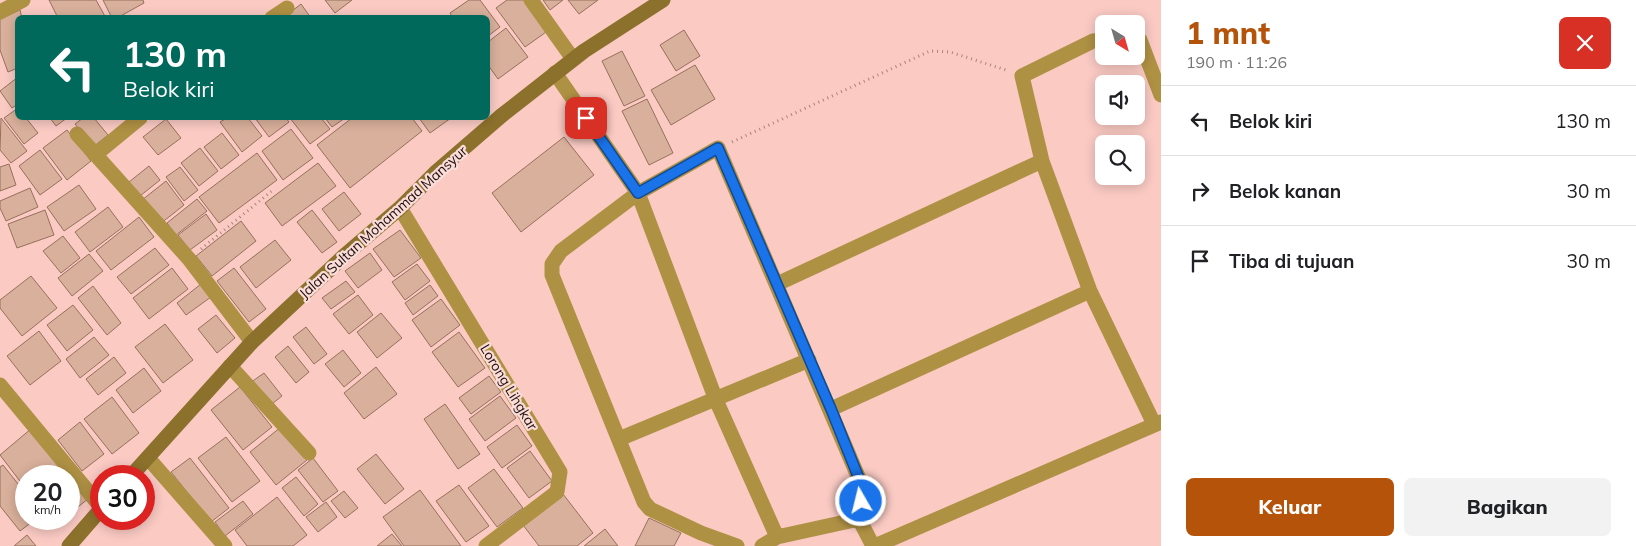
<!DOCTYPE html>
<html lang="id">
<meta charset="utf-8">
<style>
:root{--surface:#fff;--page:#f2f2f2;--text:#202124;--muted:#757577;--line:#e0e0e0;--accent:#b45309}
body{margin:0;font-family:Mulish,sans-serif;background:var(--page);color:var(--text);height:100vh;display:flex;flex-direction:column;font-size:19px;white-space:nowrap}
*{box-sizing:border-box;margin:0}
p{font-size:16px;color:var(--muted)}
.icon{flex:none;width:28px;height:28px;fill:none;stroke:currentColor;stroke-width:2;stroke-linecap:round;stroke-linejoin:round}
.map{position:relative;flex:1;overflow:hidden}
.side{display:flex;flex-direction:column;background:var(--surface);width:475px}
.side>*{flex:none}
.hud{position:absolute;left:15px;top:15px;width:475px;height:105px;border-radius:8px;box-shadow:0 2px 12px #0003;background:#00695c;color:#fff;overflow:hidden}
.needle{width:32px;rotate:143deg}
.tools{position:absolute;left:1095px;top:15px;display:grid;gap:10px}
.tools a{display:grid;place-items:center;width:50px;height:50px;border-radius:8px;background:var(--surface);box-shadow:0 2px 12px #0003;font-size:25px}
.speed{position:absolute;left:15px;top:465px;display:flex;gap:10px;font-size:25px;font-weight:700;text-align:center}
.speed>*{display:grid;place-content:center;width:65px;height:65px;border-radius:50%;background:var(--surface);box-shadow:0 2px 12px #0003;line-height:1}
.speed small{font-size:12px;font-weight:400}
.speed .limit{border:8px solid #d22;background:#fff;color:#111}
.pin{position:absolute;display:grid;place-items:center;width:42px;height:42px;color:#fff;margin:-21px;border-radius:10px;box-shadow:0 2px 8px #0006}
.me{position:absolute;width:55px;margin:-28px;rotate:352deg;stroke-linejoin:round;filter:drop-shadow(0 0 4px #0008)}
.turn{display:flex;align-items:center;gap:18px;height:105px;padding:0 25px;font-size:22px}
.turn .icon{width:65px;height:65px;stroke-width:2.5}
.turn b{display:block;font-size:35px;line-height:42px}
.round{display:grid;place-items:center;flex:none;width:52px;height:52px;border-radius:8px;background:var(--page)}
.headline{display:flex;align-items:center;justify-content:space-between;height:85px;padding:0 25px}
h1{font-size:30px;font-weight:800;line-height:38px;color:var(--accent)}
.cta{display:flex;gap:10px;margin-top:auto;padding:10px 25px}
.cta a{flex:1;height:58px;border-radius:8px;background:var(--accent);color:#fff;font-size:20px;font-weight:800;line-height:58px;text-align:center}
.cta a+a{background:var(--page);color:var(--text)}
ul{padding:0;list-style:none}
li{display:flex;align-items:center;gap:15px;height:70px;padding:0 25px;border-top:1px solid var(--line)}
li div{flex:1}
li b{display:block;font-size:19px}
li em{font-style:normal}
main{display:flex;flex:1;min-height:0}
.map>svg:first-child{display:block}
.building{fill:#d9b09b;stroke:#96705d}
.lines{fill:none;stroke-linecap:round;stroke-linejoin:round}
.path{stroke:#a98580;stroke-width:3;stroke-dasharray:1 4;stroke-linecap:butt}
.street{stroke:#af9144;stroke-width:15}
.secondary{stroke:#8c712c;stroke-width:15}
.route-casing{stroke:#114b97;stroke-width:12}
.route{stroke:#1a73e8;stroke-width:9}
.labels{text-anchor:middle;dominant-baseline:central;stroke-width:4.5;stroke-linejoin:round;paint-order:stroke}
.street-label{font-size:14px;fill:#1f0f0d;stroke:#fadcd8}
</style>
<main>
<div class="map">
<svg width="1161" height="546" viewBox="0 0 1161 546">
<rect width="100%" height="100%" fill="#facac3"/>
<path class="building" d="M49,0H96L106,18H58Z
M103,0H143L144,3L117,18H112Z
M325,0H352L335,13Z
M469,0H480L500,27L488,36V18H453L450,13Z
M507,0H528L549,30L525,47L496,8Z
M543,0H563L550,10Z
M568,0H598L579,14Z
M301,4L311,18H283Z
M20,10L22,18H18V68L8,72L0,50V18Z
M506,28L528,57L498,79L488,65V42Z
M684,30L700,56L676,71L660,45Z
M622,51L645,96L624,106L602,61Z
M695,65L715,99L671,125L651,90Z
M18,77V104L12,108L0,91Z
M647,99L673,153L649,165L622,111Z
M18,108V118H26L38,133L24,144L4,118Z
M1,118L27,151L11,163L0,150Z
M50,118H67L56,126Z
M83,118H94L108,135L93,147L75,124Z
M227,118H248L262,136L242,152L220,122Z
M255,118H286L289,122L269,137Z
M290,118H321L330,129L310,144Z
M325,118H345L332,127Z
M352,118H412L422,131L350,188L317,145Z
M419,118H451L430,133Z
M166,119L181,138L158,155L143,137Z
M291,129L313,158L283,180L262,151Z
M67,130L91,161L67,180L43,148Z
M222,133L239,155L221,169L204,147Z
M564,137L594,175L521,232L492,193Z
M200,148L218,171L199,186L181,163Z
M40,150L62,179L40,195L19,166Z
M257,153L277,180L219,223L199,197Z
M318,163L336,186L282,226L265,203Z
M9,164L16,185L0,191V167Z
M149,166L160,180L140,196L129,182Z
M180,167L198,190L184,201L166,177Z
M166,181L184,205L160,224L142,200Z
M79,185L96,209L64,231L47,207Z
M30,188L38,207L6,221L0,208V201Z
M344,192L361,214L339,231L322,209Z
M197,199L207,211L176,235L167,223Z
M108,207L123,227L90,252L75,232Z
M45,210L54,235L17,248L8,224Z
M312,210L337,242L322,253L297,222Z
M206,214L217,230L190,250L178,235Z
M139,217L154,237L111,270L96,251Z
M241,221L256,241L212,276L196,256Z
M400,230L421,258L394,277L373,249Z
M63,236L80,258L61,273L43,251Z
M275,240L291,260L256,288L240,267Z
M155,248L169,265L131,294L117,277Z
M370,253L382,270L358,288L345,271Z
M89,254L103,271L72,296L58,278Z
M417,264L430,281L405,300L392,282Z
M172,268L188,289L149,319L133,298Z
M234,268L266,309L249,322L217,281Z
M31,276L57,308L22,336L0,308V300Z
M346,281L355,292L331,309L322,298Z
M201,284L211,297L186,315L177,303Z
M430,285L438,296L413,315L405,303Z
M93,286L121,323L107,335L78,298Z
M358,295L373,315L349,334L333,314Z
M441,299L460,325L431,347L412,320Z
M73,305L93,330L67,351L47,325Z
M381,313L402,338L377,358L357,332Z
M216,315L235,338L217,353L198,329Z
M165,324L193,360L163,383L135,347Z
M306,327L327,354L314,364L293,337Z
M39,331L61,361L30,385L7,356Z
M459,332L485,368L458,387L432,352Z
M94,337L109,355L80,378L66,359Z
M288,346L309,372L296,383L275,357Z
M343,350L361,373L344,387L325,364Z
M114,357L126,373L98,395L86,379Z
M376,367L397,394L364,419L344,393Z
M144,368L161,391L133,413L116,390Z
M264,373L282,396L268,407L250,383Z
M489,376L501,392L471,414L459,398Z
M240,387L272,427L243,450L211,410Z
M500,396L516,418L485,441L469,419Z
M112,397L139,433L112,454L84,419Z
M445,404L480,454L458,469L424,419Z
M80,422L104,454L82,471L58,440Z
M517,425L532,446L502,468L487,447Z
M281,427L307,460L276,485L250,452Z
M32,428L88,499L69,514V476H26V489L0,455Z
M226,437L260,481L232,502L198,458Z
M530,451L552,481L529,498L507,468Z
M376,454L404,489L385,504L357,469Z
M190,458L229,508L211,522L171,472Z
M313,458L338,491L323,502L298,470Z
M3,465L26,494V519H36L20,531L0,506V467Z
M494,469L523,508L497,527L468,488Z
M296,477L318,504L304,516L282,488Z
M459,485L489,526L466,542L436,501Z
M420,490L461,546H404L383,517Z
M344,491L358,508L345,518L331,501Z
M563,494L593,533L577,546H539L523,525Z
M277,497L307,535L293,546H247L235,530Z
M243,501L253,514L225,536L215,522Z
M326,502L337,517L318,532L306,517Z
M649,518L681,533L674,546H635Z
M605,529L618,546H584Z
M392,534L402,546H377Z
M27,535L36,546H14Z"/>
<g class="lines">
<path class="path" d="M732,142L930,51L950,52L1006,70
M201,249L273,190"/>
<path class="street" d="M531,0L573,59
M0,12L23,0
M272,18L287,8
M1136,39L1140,40L1161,95
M1104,40L1093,41L1022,76L1042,161L1090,291L1154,424
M555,73L638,193L716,400L777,537
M77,134L189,259L252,342
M95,155L140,118
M400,208L560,472L557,492L486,546
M777,284L1042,161
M230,366L309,453
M0,385L101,507
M831,409L1090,291
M619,439L809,360
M148,458L225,546
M737,546L701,533L650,509L644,502L552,275V264L561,251L638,193L718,148L860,481L861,501L859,519L873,546
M762,546L777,537L859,519
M875,546L1161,422"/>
<path class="secondary" d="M131,476L252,342L344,256L400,208L435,173L501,116L584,51L663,0
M69,546L101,509"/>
</g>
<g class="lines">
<g class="route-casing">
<path id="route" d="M586,118L638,193L718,148L831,409L860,481L861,501"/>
</g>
<use href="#route" class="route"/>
</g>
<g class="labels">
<g class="street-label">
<text transform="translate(383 222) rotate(-42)">Jalan Sultan Mohammad Mansyur</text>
<text transform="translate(509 387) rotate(59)">Lorong Lihgkar</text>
</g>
</g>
</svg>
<div class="tools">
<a><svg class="needle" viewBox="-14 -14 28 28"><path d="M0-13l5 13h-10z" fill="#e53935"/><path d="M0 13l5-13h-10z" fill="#757577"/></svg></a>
<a><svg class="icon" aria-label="sound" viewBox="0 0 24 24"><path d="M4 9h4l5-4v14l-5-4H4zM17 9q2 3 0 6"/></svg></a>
<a><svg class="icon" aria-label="search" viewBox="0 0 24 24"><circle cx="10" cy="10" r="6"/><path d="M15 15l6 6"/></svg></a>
</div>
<div class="speed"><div>20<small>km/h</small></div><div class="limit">30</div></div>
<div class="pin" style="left:586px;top:118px;background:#d93025"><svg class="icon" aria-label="arrive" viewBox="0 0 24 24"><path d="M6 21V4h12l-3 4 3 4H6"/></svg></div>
<svg class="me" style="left:861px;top:501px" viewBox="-20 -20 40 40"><circle r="17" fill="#1a73e8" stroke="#fff" stroke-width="3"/><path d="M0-11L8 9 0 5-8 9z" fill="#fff"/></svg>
<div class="hud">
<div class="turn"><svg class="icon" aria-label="left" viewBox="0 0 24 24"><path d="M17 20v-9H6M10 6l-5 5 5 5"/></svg><div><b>130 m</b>Belok kiri</div></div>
</div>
</div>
<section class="side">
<div class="headline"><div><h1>1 mnt</h1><p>190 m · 11:26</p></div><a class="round" style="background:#d93025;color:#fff"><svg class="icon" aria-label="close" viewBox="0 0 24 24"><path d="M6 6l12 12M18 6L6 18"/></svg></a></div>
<ul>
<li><svg class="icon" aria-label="left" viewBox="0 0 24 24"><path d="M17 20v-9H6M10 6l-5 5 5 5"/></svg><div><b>Belok kiri</b></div><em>130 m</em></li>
<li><svg class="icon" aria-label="right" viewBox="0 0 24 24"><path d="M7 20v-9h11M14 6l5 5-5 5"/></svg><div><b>Belok kanan</b></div><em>30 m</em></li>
<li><svg class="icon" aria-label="arrive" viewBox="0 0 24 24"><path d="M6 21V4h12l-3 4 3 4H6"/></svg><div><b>Tiba di tujuan</b></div><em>30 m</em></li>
</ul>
<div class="cta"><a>Keluar</a><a>Bagikan</a></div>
</section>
</main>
